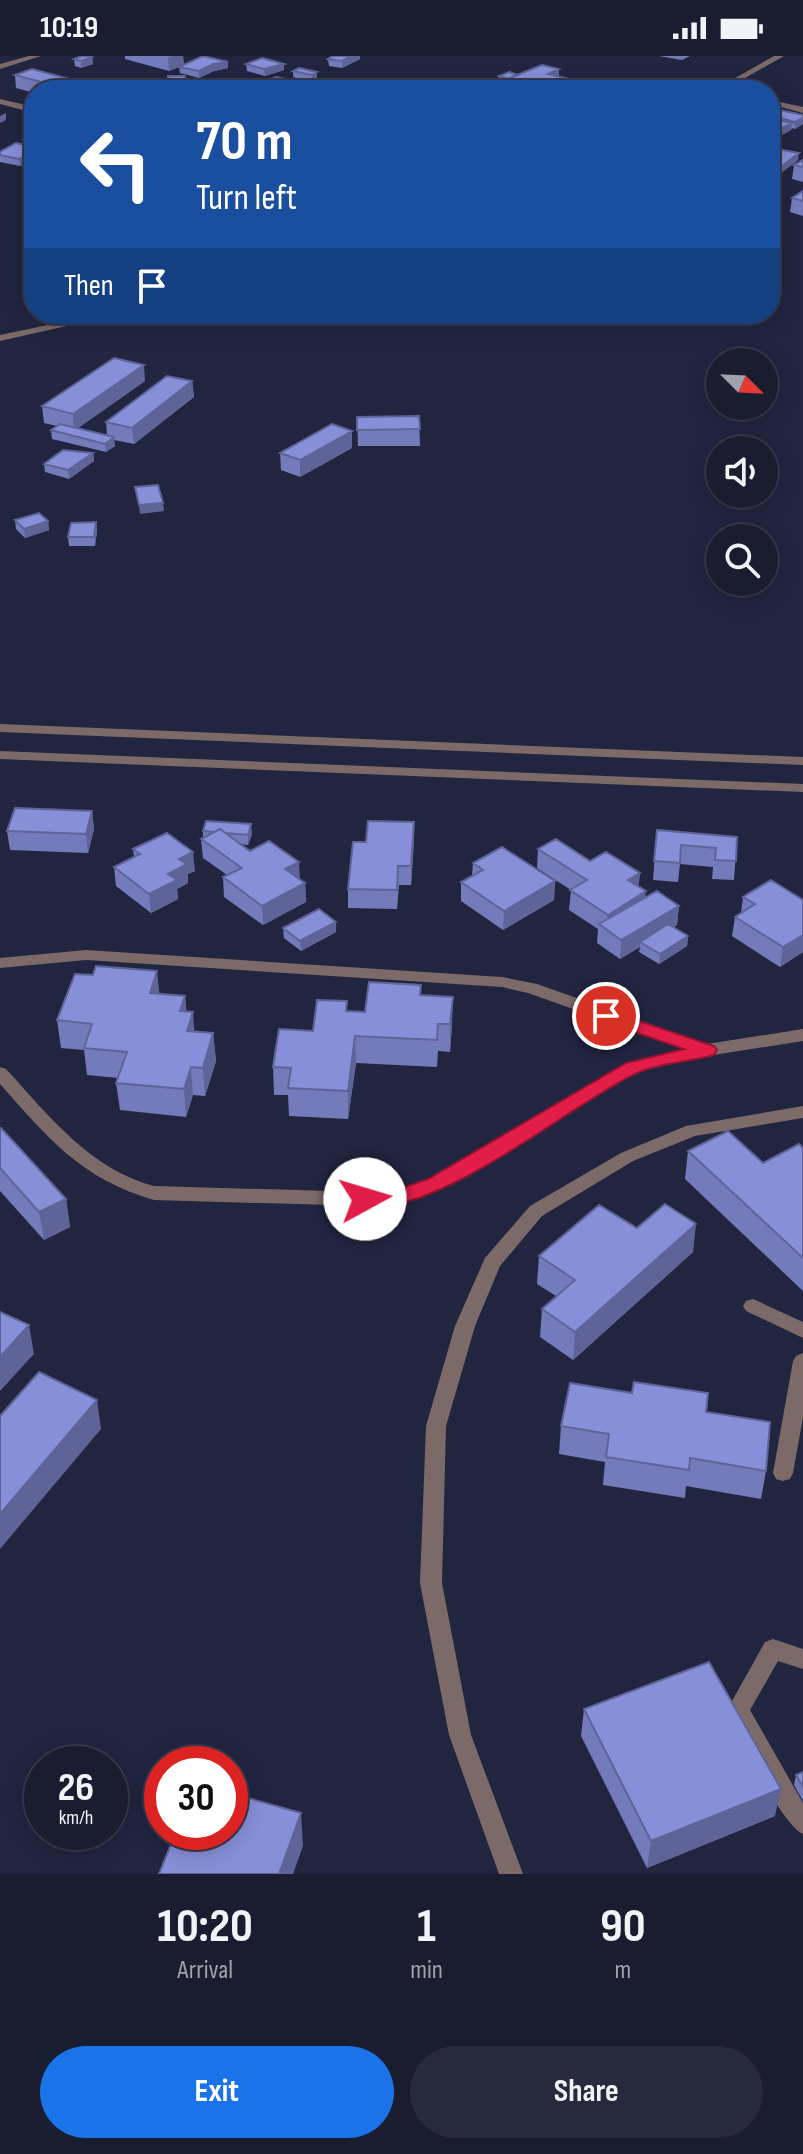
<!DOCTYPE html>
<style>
:root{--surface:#1a1c30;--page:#27293c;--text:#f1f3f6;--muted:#9fa1ab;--line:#383a4c;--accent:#1a73e8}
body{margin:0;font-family:"Sofia Sans Condensed",sans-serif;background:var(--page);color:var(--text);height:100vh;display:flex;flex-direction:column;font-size:30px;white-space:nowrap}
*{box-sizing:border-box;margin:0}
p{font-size:26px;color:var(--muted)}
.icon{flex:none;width:44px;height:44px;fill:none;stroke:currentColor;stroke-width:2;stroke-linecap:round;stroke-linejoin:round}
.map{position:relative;height:1818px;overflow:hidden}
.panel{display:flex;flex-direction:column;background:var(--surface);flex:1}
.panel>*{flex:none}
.banner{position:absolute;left:24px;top:24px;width:756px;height:244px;border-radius:32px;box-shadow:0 4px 20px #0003,0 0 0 2px var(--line);background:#1a4fa0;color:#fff;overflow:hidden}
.needle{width:52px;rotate:114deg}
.tools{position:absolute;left:706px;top:292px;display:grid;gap:16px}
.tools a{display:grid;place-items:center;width:72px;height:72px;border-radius:50%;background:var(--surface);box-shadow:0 4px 20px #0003,0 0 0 2px var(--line);font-size:40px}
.speed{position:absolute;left:24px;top:1690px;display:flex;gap:16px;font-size:40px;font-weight:700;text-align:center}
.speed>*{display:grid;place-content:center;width:104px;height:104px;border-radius:50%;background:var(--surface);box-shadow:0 4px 20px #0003,0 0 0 2px var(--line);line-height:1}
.speed small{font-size:20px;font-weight:400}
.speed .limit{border:12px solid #d22;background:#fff;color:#111}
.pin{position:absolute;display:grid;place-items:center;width:68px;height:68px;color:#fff;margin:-34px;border:4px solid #fff;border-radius:50%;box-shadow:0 2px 8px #0007}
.me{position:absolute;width:88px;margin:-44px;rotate:84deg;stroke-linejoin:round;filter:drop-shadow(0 0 6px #0008)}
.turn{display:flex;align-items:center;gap:28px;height:168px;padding:0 40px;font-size:36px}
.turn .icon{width:104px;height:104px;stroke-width:2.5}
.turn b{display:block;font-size:56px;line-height:68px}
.then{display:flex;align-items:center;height:76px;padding:0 40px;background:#0003;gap:16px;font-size:30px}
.eta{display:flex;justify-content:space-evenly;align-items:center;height:136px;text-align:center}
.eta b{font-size:48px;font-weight:700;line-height:56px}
.primary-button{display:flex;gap:16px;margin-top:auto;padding:16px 40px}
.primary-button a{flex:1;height:92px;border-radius:48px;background:var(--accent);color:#fff;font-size:32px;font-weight:700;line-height:92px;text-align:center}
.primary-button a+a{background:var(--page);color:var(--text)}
.status{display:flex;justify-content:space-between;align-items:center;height:56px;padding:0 40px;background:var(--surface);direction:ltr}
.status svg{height:22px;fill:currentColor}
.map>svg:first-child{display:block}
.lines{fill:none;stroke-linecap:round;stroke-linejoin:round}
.minor{fill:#7b6a68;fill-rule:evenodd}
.tertiary{fill:#7b6a68;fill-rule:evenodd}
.wall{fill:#747bbb}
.shaded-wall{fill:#5e6498}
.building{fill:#878fd9;stroke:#5e6498;stroke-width:2}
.route{fill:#e11d48;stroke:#92132f;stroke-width:2}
</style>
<div class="status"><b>10:19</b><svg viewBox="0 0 49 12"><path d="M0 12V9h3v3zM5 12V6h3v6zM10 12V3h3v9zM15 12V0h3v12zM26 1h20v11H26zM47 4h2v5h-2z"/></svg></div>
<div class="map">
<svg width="803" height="1818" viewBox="0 0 803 1818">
<rect width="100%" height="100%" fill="#222540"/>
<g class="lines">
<path class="minor" d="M29,0H41L0,13V8Z
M774,0H784L724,34H714Z
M0,43L34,51V57L0,48Z
M770,44L803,51V57L770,48Z
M100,258H120L0,285V279Z
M86,894L502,921L537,928L707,988L803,973V985L707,1000L637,1016L441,1134L400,1147L365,1150L154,1144C81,1123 48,1082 0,1028V1011L6,1013C49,1060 90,1113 154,1130L365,1136L400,1133L429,1124L626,1007L686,993L528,937L502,931L86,904L0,912V902Z
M803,1050V1062L695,1080L633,1105L542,1160L500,1210L475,1270L446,1370L442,1527L471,1679L523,1818H499L449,1679L420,1527L426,1370L455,1270L485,1202L530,1150L621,1097L686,1070Z
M753,1243L803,1266V1282L746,1255L743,1250L746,1245Z
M803,1297V1361L793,1417L790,1423L783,1425L776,1423L773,1417L793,1305L796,1300Z
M773,1583L803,1593V1613L778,1605L750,1654L803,1747V1778C782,1770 738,1678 727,1654L765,1586Z"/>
<path class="tertiary" d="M0,668L803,701V709L0,676Z
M0,695L803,728V736L0,703Z"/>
</g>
<path class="wall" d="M125,0H183L184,9L228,6V12L214,15L199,22L180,17L179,11L169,15L125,3Z
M659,0H690L682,4Z
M92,1L93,8L81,12L75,10L74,3Z
M328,3H360L342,12L329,10Z
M246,8H284V14L265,20L247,15Z
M559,13V21L565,34H507V29L498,27L499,20L518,19Z
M293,15L317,16V23L312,26L293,21Z
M15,19L66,22L67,34H34V37L16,32Z
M168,20H185L186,34L168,33Z
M142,24L153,33L133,34L132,27Z
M269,24L305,34L269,31Z
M92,25L107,31V34H92Z
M770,55L803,59V68L795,73L792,72L791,74L780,80L770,78Z
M34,91V102L20,110L0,106V96Z
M770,98L798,104L781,117L770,115Z
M803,104V126L792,123L794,109Z
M803,135V160L790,156L792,142Z
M405,258H437L427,266L405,262Z
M145,325L78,372L107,379L106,366L192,325L194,341L134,388L114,384L115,390L106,396L52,383L51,374L57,370L44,367L42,350Z
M419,360L420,390H358L357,361Z
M352,392L300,421L281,414L280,397Z
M93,397L94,405L69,423L45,416L44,408Z
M15,464L48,465L49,474L25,482L16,473Z
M96,466L97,475L95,490H69L68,481Z
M92,755L94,773L88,797L10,794L7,775Z
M657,774L737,781L734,824L712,823L713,811L680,808L678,826L653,824Z
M203,775L252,778L248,789L240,788L305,827L306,846L263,869L224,841L223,821L227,819L203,802L201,783L203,782Z
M414,785L411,829H399L397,853L348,852V833Z
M133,793L195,815L188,818V827L177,833L178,843L151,857L116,830L114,811L134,801Z
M538,793L640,817L638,830L646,841L679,850L677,869L674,871L688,880L687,890L659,908L639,896L640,891L620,903L597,887L598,873L569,854L571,834L537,812Z
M473,807L555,825L554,844L503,874L461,845V826L472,820Z
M743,841L803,844V896L780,911L732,880L735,861L741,857Z
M336,866V876L301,895L284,882L283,872Z
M421,929V939L452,968L450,996L438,995L437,1011L356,1007L348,1063L289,1060L288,1039H274L273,1011L313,975L347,955L365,956Z
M159,938L185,940L186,955L194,975L213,977L216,1005L205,1040L193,1039L186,1061L120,1054L116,1027L118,1022L87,1019L84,994L61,992L57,964Z
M0,1072L66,1143L70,1171L44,1184L0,1135Z
M803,1092V1235L685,1123L688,1095L763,1107Z
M637,1172L693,1196L573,1304L540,1281L542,1253L556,1240L537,1228L539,1200Z
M706,1356L766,1415L761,1443L686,1430L685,1442L603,1429L605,1406L559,1398L561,1370Z
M584,1653L775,1760L647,1812L581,1680Z
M803,1716V1745L794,1729L796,1719Z"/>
<path class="shaded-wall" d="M173,0H183L184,9L169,15L168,2Z
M352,0H360V3L342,12V5Z
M92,1L93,8L81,12V5Z
M228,6V12L214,15L199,22V15L213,8Z
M284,8V14L265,20L264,13Z
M559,13V25L565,22V34H552V28L548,18Z
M317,16V23L312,26V19Z
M66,22L67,34H49L48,28Z
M539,25V34H529V29Z
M153,26V33L143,34L142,29Z
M305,27V34H290Z
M6,57V64L0,67V60Z
M803,62V68L795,73V66Z
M792,67L791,74L780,80L781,73Z
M34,94V102L20,110L19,103Z
M799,97L798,104L781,117L782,110Z
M428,258H437L427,266Z
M144,309L145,325L74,375L73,358Z
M192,325L194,341L134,388L132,372Z
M352,375V392L300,421V404Z
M114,381L115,390L106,396L105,388Z
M93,397L94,405L69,423L68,414Z
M163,447L164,455L140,458L139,449Z
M48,465L49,474L25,482L24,473Z
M96,466L97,475L95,490L94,481Z
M92,755L94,773L88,797L86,778Z
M414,766V785L411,829V810Z
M251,768L252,778L248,789V779Z
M193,796L195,815L188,818V827L177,833L178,843L151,857L149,838L168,818L179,803Z
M299,806L300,825L285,813Z
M640,817L638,836L628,824Z
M555,825L554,844L503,874L504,855Z
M305,827L306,846L263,869L262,850Z
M646,835L644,854L607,873L608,859Z
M679,850L677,869L644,889L640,886V891L620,903L621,884Z
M336,866V876L301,895L300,885Z
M803,879V896L780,911L783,891Z
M688,880L687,890L659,908L660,898Z
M157,915L160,943L150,937Z
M185,940L188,968L180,955Z
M453,941L452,968L450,996V968Z
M193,956L195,984L187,975Z
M213,977L216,1005L205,1040L203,1012Z
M355,980L356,1007L348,1063V1035Z
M191,1011L193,1039L186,1061L184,1033Z
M66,1143L70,1171L44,1184L39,1156Z
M696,1168L693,1196L573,1304L575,1276Z
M29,1269L34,1298L0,1335V1301Z
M97,1344L101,1373L0,1493V1458Z
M781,1733L775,1760L647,1812L651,1785Z
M301,1757L303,1790L293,1818H279Z"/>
<path class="building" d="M82,0H89L92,1L81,5L74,3Z
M203,0L228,6L213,8L199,15L179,11Z
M332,0H352L342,5L328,3Z
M262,2L284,8L264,13L246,8Z
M542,9L559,13L548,18L565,22L552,28L539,25L529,29L507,23Z
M299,12L317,16L312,19L293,15Z
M32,13L66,22L48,28L15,19Z
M509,16L518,19L509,23L499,20Z
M168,20H185L186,27L168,26Z
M276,21L305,27L290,34H264L279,26L269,24Z
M107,24V31L92,32V25Z
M142,24L153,26L142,29L132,27Z
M775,53L803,59V62L795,66L770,59V55Z
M770,62L792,67L781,73L770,71Z
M16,87L34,91V94L19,103L0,99V96Z
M777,93L799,97L782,110L770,108V98Z
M803,104V111L794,109Z
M803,135V145L792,142Z
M114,302L144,309L73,358L42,350Z
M167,320L192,325L132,372L106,366Z
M419,360L420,373L357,374V361Z
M60,368L114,381L105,388L51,374Z
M332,368L352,375L300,404L280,397Z
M63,394L93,397L68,414L44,408Z
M158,429L163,447L139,449L135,431Z
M39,457L48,465L24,473L15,464Z
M96,466L94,481H68L71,467Z
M15,752L92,755L86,778L7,775Z
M206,765L251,768L248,779L225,777L220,773L214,776L203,775Z
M368,765L414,766L411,810H398L397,834L348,833L353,786H366Z
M220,773L250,795L269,785L299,806L285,813L305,827L262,850L223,821L242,812L201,783Z
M657,774L737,781L736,805L715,804L716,792L681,789L680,807L654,805Z
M167,777L193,796L179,803L187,808L168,818L177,824L149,838L114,811L140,798L133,793Z
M556,783L590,805L606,796L640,817L628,824L646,835L608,859L570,834L587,824L538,793Z
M502,791L555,825L504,855L461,826L483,814L473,807Z
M771,824L803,844V879L783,891L735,861L755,848L743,841Z
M657,835L679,850L621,884L599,868Z
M319,853L336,866L300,885L283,872Z
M668,868L688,880L660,898L640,886Z
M96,910L157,915L150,937L185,940L180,955L193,956L187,975L213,977L203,1012L191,1011L184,1033L116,1027L127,996L84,992L92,968L57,964L75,918L93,919Z
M369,926L421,929L420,939L453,941L450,968H438L437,984L355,980L348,1035L288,1032L291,1012L273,1011L279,973L313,975L317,944L347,945L346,955L365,956Z
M0,1072H1L66,1143L39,1156L0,1112Z
M728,1075L763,1107L799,1088L803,1092V1202L688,1095Z
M665,1148L696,1168L575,1276L542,1253L575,1224L539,1200L599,1149L637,1172Z
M0,1256L29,1269L0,1301Z
M39,1316L97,1344L0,1458V1360Z
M634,1326L708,1337L706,1356L770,1366L766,1415L690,1402L689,1414L606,1401L609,1378L561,1370L570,1327L632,1337Z
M709,1606L781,1733L651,1785L584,1653Z
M803,1716V1731L796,1719Z
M230,1737L301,1757L279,1818H159L176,1776H230Z"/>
<path class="route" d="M606,954L714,990L717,994L714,999C690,1006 660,1007 637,1017C570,1048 429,1169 358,1148L355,1143L358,1138L399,1133L428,1123L626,1007L684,993L599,964L596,960Z"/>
</svg>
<div class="tools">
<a><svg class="needle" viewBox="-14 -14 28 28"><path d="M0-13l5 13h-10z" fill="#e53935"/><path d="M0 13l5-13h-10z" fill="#9fa1ab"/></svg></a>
<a><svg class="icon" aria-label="sound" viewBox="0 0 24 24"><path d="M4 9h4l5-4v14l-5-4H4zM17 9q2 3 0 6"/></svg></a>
<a><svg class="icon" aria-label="search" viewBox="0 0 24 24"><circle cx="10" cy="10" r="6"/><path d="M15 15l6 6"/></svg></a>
</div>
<div class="speed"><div>26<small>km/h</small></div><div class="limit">30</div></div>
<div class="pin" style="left:606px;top:960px;background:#d93025"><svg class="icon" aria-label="arrive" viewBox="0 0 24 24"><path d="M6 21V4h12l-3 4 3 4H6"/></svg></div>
<svg class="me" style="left:365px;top:1143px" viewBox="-20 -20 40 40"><circle r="19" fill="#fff"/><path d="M0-13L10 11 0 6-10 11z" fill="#e11d48"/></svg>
<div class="banner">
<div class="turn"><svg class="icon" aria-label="left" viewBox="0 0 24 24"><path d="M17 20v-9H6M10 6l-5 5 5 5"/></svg><div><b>70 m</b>Turn left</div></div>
<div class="then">Then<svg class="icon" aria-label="arrive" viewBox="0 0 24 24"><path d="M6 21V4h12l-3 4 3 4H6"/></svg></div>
</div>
</div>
<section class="panel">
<div class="eta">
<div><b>10:20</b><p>Arrival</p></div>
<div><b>1</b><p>min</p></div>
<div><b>90</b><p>m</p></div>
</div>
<div class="primary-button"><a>Exit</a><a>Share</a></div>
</section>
